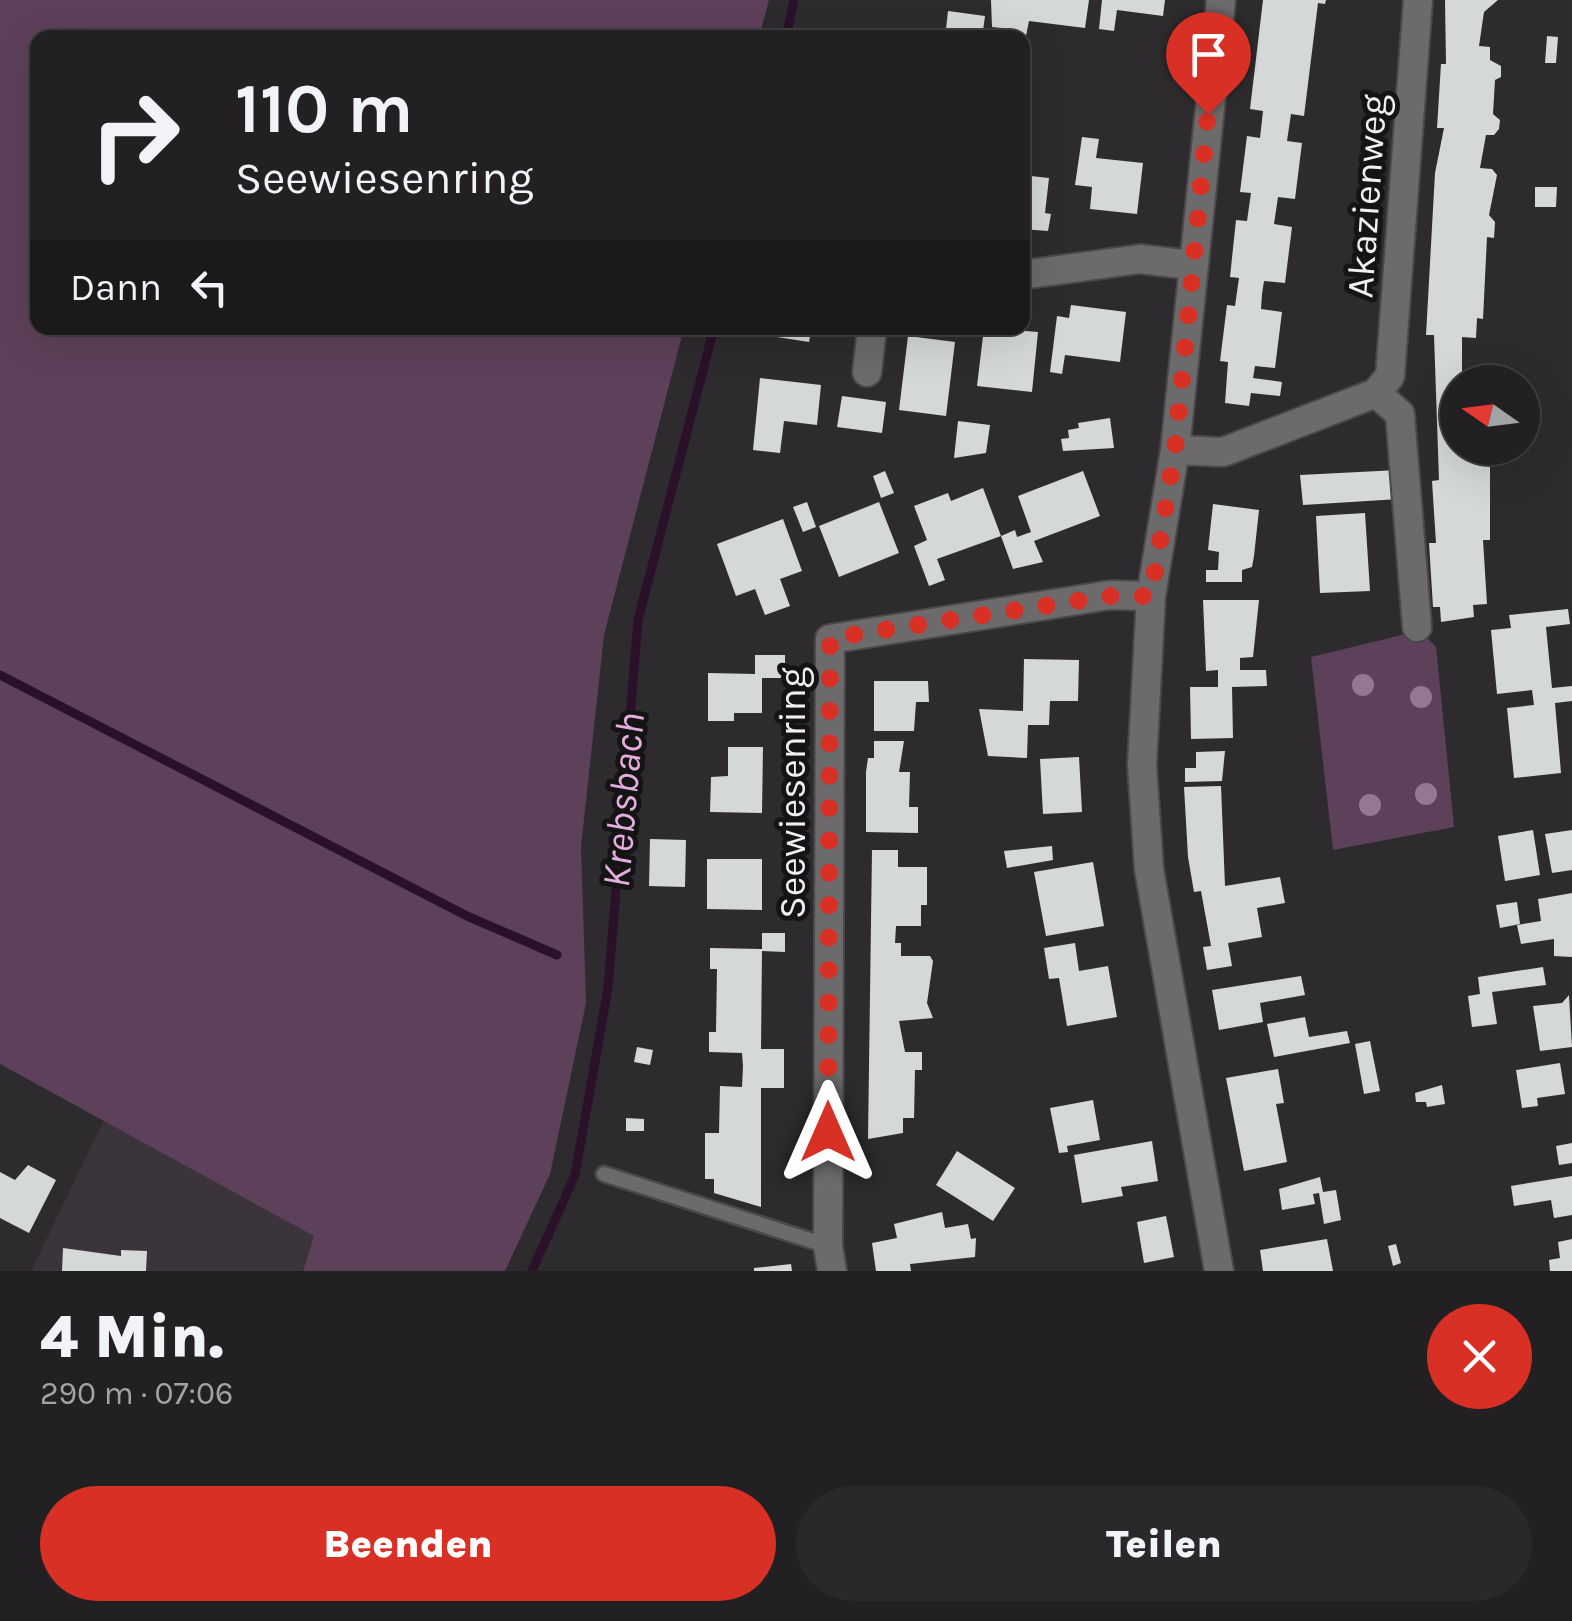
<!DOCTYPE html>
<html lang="de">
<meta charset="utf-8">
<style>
:root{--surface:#222022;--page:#2a282a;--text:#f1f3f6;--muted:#a2a3a5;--line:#3f3e40;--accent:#d93025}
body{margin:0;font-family:Karla,sans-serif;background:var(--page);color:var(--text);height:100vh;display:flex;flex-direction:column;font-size:38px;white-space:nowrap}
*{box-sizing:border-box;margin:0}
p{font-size:32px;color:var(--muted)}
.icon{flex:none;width:55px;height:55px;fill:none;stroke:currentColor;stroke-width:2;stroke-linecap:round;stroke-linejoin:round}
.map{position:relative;height:1271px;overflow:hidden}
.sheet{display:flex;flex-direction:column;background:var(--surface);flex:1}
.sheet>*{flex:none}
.guide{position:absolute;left:30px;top:30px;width:1000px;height:305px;border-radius:20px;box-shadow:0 10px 40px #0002,0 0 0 2px var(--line);background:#222022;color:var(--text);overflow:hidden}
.needle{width:65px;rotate:284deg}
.tools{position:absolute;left:1440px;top:365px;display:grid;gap:20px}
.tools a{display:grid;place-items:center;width:100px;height:100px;border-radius:50%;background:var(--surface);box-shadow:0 10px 40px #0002,0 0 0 2px var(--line);font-size:50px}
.pin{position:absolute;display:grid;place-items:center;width:85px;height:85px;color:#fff;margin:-102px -42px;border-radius:50% 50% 50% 0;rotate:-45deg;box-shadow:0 0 10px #0007}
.pin .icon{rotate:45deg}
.me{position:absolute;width:110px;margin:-55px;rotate:0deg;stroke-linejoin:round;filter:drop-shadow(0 0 8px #0008)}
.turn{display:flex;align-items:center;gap:35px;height:210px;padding:0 40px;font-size:45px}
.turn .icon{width:130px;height:130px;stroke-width:2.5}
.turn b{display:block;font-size:70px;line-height:85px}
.then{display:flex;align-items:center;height:95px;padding:0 40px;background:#0003;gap:20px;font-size:38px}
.round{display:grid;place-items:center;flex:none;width:105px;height:105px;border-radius:52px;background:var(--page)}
.head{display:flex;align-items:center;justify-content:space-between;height:170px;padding:0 40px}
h1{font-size:60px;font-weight:800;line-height:75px}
.cta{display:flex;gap:20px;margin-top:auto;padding:20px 40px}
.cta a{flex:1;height:115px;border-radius:60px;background:var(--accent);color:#fff;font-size:40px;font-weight:800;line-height:115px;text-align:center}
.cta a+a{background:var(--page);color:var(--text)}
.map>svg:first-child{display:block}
.built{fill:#3b343a}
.green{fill:#5d415a}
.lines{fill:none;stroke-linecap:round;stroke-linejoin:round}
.stream{stroke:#2a1028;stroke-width:9}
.building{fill:#d4d8d8}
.lane-casing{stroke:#4a484a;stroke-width:19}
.street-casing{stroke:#4a484a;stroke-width:32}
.lane{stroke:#6d6a6c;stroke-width:14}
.street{stroke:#6d6a6c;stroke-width:28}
.tree{fill:#967792}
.route{stroke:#d93025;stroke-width:18;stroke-dasharray:0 32.4}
.labels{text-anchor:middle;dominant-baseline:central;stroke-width:10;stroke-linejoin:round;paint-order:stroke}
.street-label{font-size:38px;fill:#f1eff1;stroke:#151415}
.water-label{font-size:40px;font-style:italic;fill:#e3aedd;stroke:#151415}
</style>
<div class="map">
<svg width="1572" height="1271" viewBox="0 0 1572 1271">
<rect width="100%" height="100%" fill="#2d2b2d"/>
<path class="built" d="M105,1118L314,1236L303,1271H31Z"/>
<path class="green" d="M0,0H769L759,37L38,38V328H684L604,635L581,847L586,1003L550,1174L505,1271H303L314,1236L0,1064Z
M1406,634L1424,635L1436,647L1454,827L1333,850L1311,657Z"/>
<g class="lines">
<path class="stream" d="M786,38L794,0
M0,675L467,916L557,955
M532,1271L575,1175L608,988L638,620L714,328"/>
</g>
<path class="building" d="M991,0H1089L1085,28L1029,21L1022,56V38H1001L1002,28L992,27Z
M1102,0H1165L1163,16L1117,10L1114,31L1099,29Z
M1263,0H1326L1325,4L1318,3L1304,116L1291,114L1287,141L1302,143L1295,199L1278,197L1274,224L1292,227L1285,283L1264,281L1262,294L1261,309L1282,312L1275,368L1255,366L1253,378L1282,382L1280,396L1251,393L1249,406L1225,403L1228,362L1220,361L1227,305L1235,306L1239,278L1230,277L1236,220L1247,221L1251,193L1240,192L1247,136L1260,138L1263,111L1250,109Z
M1445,0H1498L1484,12L1479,46L1490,47V60L1501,66V77L1495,80L1493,114L1500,120L1499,129L1494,135H1486L1480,168L1492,169L1497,175L1489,215L1495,222L1494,238L1487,237L1483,319L1477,318L1476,338L1462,337V382H1458V448H1490V540H1483L1487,604L1473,605L1474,617L1441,622L1440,607H1433L1429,543H1436L1432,481L1439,480L1434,335H1426L1435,173L1444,128H1437L1441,64H1446Z
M948,11L985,16L982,38H945Z
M1547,36L1558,37L1556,63H1545Z
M1082,137L1099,139L1096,158L1143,163L1137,214L1090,209L1092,187L1075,185Z
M1022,175L1049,178L1045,213L1051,214L1048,231L1022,229Z
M1535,187H1557L1556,207H1535Z
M1071,305L1126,312L1120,362L1065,355L1062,374L1050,372L1057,316L1069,318Z
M778,328H827L826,333L811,331L809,342L777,337Z
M984,328L1038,332L1032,392L977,386Z
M908,336L955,342L946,416L899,410Z
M760,378L821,385L817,425L784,421L780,453L753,450Z
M842,396L886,402L882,433L837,427Z
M1110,418L1114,448L1063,451L1061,439L1069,438L1068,430L1079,428L1078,423Z
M958,421L990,425L986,453L954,458Z
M1398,470L1399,499L1303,505L1300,475Z
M885,471L894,493L881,498L873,476Z
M1083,471L1100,516L1034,541L1043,562L1013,569L1001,536L1015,530L1017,537L1031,532L1018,496Z
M983,488L1001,536L937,559L945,580L929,586L914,546L927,540L914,506L948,493L951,501Z
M807,502L816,527L803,532L793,507Z
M879,502L899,553L839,577L819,526Z
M1213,504L1259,510L1254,556L1252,567L1242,570V582H1206V570H1218L1219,552L1208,550Z
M1365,513L1370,591L1320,593L1316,516Z
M783,519L802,571L780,579L790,606L765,615L755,589L736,596L717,544Z
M1203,600H1259L1253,657L1240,658V670H1266L1267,686L1232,687L1233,738L1191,739L1190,687H1218V670L1206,671Z
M1568,609L1570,624L1546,627L1552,688L1572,686V701L1555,703L1561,773L1514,778L1507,708L1534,705L1532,690L1497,694L1491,630L1511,628L1509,615Z
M755,655H785V678H762V713H734V721H708V673L755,674Z
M1024,659L1079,660L1078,701H1050L1049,725H1028L1027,758L988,756L979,709L1023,711Z
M874,681H928L929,702H916L914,731H874Z
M874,741H904L899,772H910L909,807H918V833L866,832V772L868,758H874Z
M728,747H763L762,813L710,812L711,777L728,776Z
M1225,751L1222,781L1185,782V768H1196V752Z
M1079,757L1082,812L1043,814L1040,759Z
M1221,786L1225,886L1280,877L1285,903L1257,908L1262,937L1228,943L1232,966L1207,970L1203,947L1211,946L1201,891L1194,892L1188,857L1184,787Z
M1533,830L1540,875L1505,881L1498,836Z
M1572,830V870L1552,873L1545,834Z
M650,839L686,840L685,887L649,886Z
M1052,846L1053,860L1007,868L1004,851Z
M872,850H898V867H927V905H921V926H896L895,943H901V956H930L933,961L927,1003L933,1018L899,1021L905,1052H922V1070H915L914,1118H903V1133L868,1139Z
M707,859H762V910L707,909Z
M1093,862L1104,926L1046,936L1034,872Z
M1572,893V957L1554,956V939L1521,944L1517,925L1541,921L1538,899Z
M1517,902L1520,924L1500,928L1496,905Z
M762,933H785V952L762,951Z
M1075,943L1079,971L1108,966L1117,1017L1067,1026L1059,978L1049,979L1044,948Z
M710,948L762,949L761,1049H784V1088H761V1207L714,1193V1179H705V1133H719L720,1086L742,1087L743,1066L742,1053L709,1052V1032H716L717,969H710Z
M1543,967L1546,985L1492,992L1497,1024L1472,1027L1468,996L1480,994L1478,977Z
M1301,976L1305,995L1260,1003L1263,1022L1219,1030L1212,990Z
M1569,995L1572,1047L1540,1051L1533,1006L1562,1003Z
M1305,1017L1309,1037L1347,1031L1350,1043L1274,1057L1267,1024Z
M1370,1041L1380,1091L1364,1094L1355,1044Z
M637,1047L653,1050L650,1065L634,1062Z
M1560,1063L1565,1094L1537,1098L1538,1106L1522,1108L1516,1070Z
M1278,1069L1284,1103L1276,1104L1287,1162L1244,1171L1226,1078Z
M1442,1085L1445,1104L1427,1107L1426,1102H1416L1415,1093Z
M1093,1100L1100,1140L1067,1146L1068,1152L1059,1153L1050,1108Z
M626,1118L644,1119V1131H626Z
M1152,1141L1158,1181L1121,1187L1123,1196L1082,1203L1074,1155Z
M1572,1143V1163L1559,1165L1556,1146Z
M957,1151L1015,1188L993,1221L936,1185Z
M28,1165L56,1180L29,1233L0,1218V1172L15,1180Z
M1572,1176V1215L1554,1218L1551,1200L1514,1206L1511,1186Z
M1320,1177L1323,1192L1336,1190L1341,1220L1324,1224L1319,1193L1313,1194L1315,1204L1282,1210L1279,1189Z
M942,1212L945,1228L968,1224L971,1239L976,1238L975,1257L910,1264L911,1271H876L872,1243L897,1238L894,1224Z
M1166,1216L1174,1257L1144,1263L1137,1222Z
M1327,1239L1333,1271H1263L1260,1250Z
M1572,1239V1271H1550L1549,1260L1560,1258L1558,1242Z
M1396,1244L1401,1263L1393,1266L1388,1246Z
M63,1248L121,1256V1250L147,1251L146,1271H62Z
M791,1264L792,1271H754V1268Z"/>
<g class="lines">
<g class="lane-casing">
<path id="lane" d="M604,1174L828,1246"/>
</g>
<g class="street-casing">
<path id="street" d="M1022,275L1140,259L1191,265
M867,372L872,328
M1376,393L1400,414L1417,627
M1175,450L1223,452L1376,393L1390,376L1418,0
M832,1271L828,1246L830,639L1110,595L1151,596
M1219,1271L1149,869L1142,765L1151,596L1175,450L1221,0"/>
</g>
<use href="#lane" class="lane"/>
<use href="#street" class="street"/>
</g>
<g class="tree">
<circle cx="1363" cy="685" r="11"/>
<circle cx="1421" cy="697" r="11"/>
<circle cx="1426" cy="794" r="11"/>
<circle cx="1370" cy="805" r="11"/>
</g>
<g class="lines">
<path class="route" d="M828,1132L830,638L1110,596H1151L1175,450L1208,114"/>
</g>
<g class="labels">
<g class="street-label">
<text transform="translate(1367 196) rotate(-86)">Akazienweg</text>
<text transform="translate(792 793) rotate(-90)">Seewiesenring</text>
</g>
<g class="water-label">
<text transform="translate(623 800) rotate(-85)">Krebsbach</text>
</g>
</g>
</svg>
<div class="tools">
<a><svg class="needle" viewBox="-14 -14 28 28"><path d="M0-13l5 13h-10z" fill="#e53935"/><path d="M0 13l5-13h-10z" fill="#a2a3a5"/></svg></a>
</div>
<div class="pin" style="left:1208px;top:114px;background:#d93025"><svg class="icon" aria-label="arrive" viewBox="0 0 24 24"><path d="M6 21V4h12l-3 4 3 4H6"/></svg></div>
<svg class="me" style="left:828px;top:1132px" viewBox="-20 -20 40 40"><path d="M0-17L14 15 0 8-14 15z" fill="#d93025" stroke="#fff" stroke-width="4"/></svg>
<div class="guide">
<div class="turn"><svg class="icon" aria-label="right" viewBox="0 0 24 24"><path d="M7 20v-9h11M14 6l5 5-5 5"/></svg><div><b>110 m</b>Seewiesenring</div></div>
<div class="then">Dann<svg class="icon" aria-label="left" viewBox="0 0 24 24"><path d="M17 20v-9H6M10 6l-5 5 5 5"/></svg></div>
</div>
</div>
<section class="sheet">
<div class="head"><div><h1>4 Min.</h1><p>290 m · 07:06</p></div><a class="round" style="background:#d93025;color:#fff"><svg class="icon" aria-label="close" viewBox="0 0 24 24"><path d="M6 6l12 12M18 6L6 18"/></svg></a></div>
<div class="cta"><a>Beenden</a><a>Teilen</a></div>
</section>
